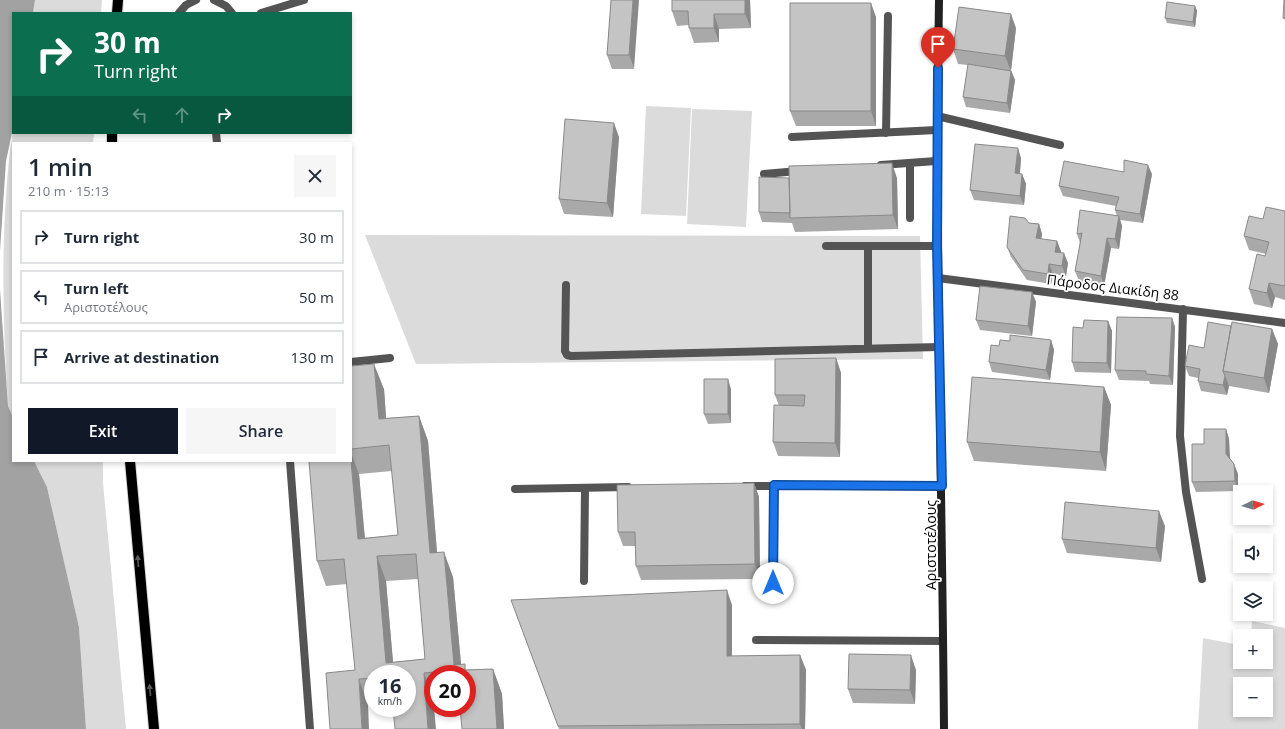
<!DOCTYPE html>
<meta charset="utf-8">
<style>
:root{--surface:#fff;--page:#f6f6f7;--text:#1f2937;--muted:#747a83;--line:#e0e1e3;--accent:#111827}
body{margin:0;font-family:"Open Sans",sans-serif;background:var(--page);color:var(--text);height:100vh;display:flex;flex-direction:column;font-size:15px;white-space:nowrap}
*{box-sizing:border-box;margin:0}
p{font-size:13px;color:var(--muted)}
.icon{flex:none;width:22px;height:22px;fill:none;stroke:currentColor;stroke-width:2;stroke-linecap:round;stroke-linejoin:round}
.map{position:relative;flex:1;overflow:hidden}
.details{position:absolute;left:12px;top:142px;width:340px;height:320px;display:flex;flex-direction:column;background:var(--surface);border-radius:0px;box-shadow:0 2px 6px #0003}
.details>*{flex:none}
.guide{position:absolute;left:12px;top:12px;width:340px;height:122px;border-radius:0px;box-shadow:0 2px 6px #0003;background:#0b6e4f;color:#fff;overflow:hidden}
.needle{width:26px;rotate:85deg}
.tools{position:absolute;left:1233px;top:485px;display:grid;gap:8px}
.tools a{display:grid;place-items:center;width:40px;height:40px;border-radius:0px;background:var(--surface);box-shadow:0 2px 6px #0003;font-size:20px}
.speed{position:absolute;left:364px;top:665px;display:flex;gap:8px;font-size:20px;font-weight:700;text-align:center}
.speed>*{display:grid;place-content:center;width:52px;height:52px;border-radius:50%;background:var(--surface);box-shadow:0 2px 6px #0003;line-height:1}
.speed small{font-size:10px;font-weight:400}
.speed .limit{border:6px solid #d22;background:#fff;color:#111}
.pin{position:absolute;display:grid;place-items:center;width:34px;height:34px;color:#fff;margin:-41px -17px;border-radius:50% 50% 50% 0;rotate:-45deg;box-shadow:0 0 4px #0007}
.pin .icon{rotate:45deg}
.me{position:absolute;width:44px;margin:-22px;rotate:0deg;stroke-linejoin:round;filter:drop-shadow(0 0 3px #0008)}
.turn{display:flex;align-items:center;gap:14px;height:84px;padding:0 16px;font-size:18px}
.turn .icon{width:52px;height:52px;stroke-width:2.5}
.turn b{display:block;font-size:28px;line-height:34px}
.lanes{display:flex;align-items:center;height:38px;padding:0 16px;background:#0003;justify-content:center;gap:20px;direction:ltr}
.lanes .off{opacity:.35}
.round{display:grid;place-items:center;flex:none;width:42px;height:42px;border-radius:0px;background:var(--page)}
.headline{display:flex;align-items:center;justify-content:space-between;height:68px;padding:0 16px}
h1{font-size:24px;font-weight:600;line-height:30px}
.button{display:flex;gap:8px;margin-top:auto;padding:8px 16px}
.button a{flex:1;height:46px;border-radius:0px;background:var(--accent);color:#fff;font-size:16px;font-weight:600;line-height:46px;text-align:center}
.button a+a{background:var(--page);color:var(--text)}
ul{padding:0;list-style:none}
li{display:flex;align-items:center;gap:12px;height:54px;margin:0 8px 6px;padding:0 8px;border:2px solid var(--line);border-radius:0px}
li div{flex:1}
li b{display:block;font-size:15px}
li em{font-style:normal}
.map>svg:first-child{display:block}
.green{fill:#dbdbdb;fill-rule:evenodd}
.water{fill:#a2a2a2}
.lines{fill:none;stroke-linecap:round;stroke-linejoin:round}
.primary-casing{stroke:#dbdbdb;stroke-width:12}
.service{stroke:#545454;stroke-width:8}
.minor{stroke:#545454;stroke-width:8}
.secondary{stroke:#212121;stroke-width:8}
.primary{stroke:#000;stroke-width:10}
.wall{fill:#a9a9a9;fill-rule:evenodd}
.shaded-wall{fill:#898989}
.building{fill:#c4c4c4;stroke:#898989;fill-rule:evenodd}
.oneway{fill:#595959}
.route-casing{stroke:#114b97;stroke-width:10}
.route{stroke:#1a73e8;stroke-width:7}
.labels{text-anchor:middle;dominant-baseline:central;stroke-width:3.5;stroke-linejoin:round;paint-order:stroke}
.street-label{font-size:14px;fill:#000;stroke:#fff}
</style>
<div class="map">
<svg width="1285" height="729" viewBox="0 0 1285 729">
<rect width="100%" height="100%" fill="#fff"/>
<path class="green" d="M35,0H102L101,13H33Z
M646,106L691,108L686,216L641,214Z
M692,109L752,111L746,227L687,224Z
M13,128V133H94L93,143H13V417L8,406C2,313 0,220 13,128Z
M365,235L920,236L923,359L416,364Z
M34,461H103V483L126,729H86L79,627L47,487Z
M1252,621L1285,628V729H1198L1203,638L1240,645V662H1266V636H1251ZM1240,684H1266V710H1240Z"/>
<path class="water" d="M0,0H35L33,13H13V128L6,161L0,251Z
M0,289L8,406L13,417V461H34L47,487L79,627L86,729H0Z"/>
<g class="lines">
<g class="primary-casing">
<path id="primary" d="M117,13L118,0
M112,133V143
M130,461L154,729"/>
</g>
<path class="service" d="M214,0L226,6L232,13
M179,13L186,5L196,0
M937,116L1060,145
M216,133L217,143
M886,133L888,16
M792,137L937,130
M910,163V218
M881,165L936,161
M764,174L798,171
M826,246H937
M868,246V348
M566,285L565,351L567,355L571,356L939,347
M351,362L390,358
M290,461L310,729
M745,486H942
M515,489L628,487
M584,581L585,488
M773,583L774,485
M756,640L943,641"/>
<path class="minor" d="M261,13L304,0
M938,278L1285,323
M1183,309L1180,436L1186,492L1202,579"/>
<path class="secondary" d="M939,0C935,243 942,486 944,729"/>
<use href="#primary" class="primary"/>
</g>
<path class="wall" d="M611,0L634,69H612L607,55Z
M672,0H750L751,28L719,29V42L694,43L689,28V25L677,26L672,11Z
M1195,6L1197,11L1195,27L1167,23L1165,18Z
M876,17V126H796L790,111Z
M1016,28L1011,70L1015,80L1010,113L966,107L963,97L968,65L958,64L953,49Z
M619,137L613,217L564,214L559,199Z
M1021,158L1020,174H1022L1026,184L1024,205L974,200L970,190Z
M1124,172L1152,174L1143,223L1120,220L1122,226L1119,249L1111,248L1104,286L1079,281L1075,271L1080,243L1077,234L1117,216L1115,210L1116,206L1063,196L1059,186Z
M789,178H897L898,229L795,232L792,223L762,222L759,212Z
M1285,211V300L1275,297L1272,308L1254,304L1249,289L1266,254L1249,250L1244,236L1263,219Z
M1029,223L1039,224L1042,234L1041,239L1061,251L1060,252L1068,263L1066,276L1053,274L1051,284L1027,280L1011,257L1007,247Z
M1032,292L1036,302L1032,336L980,330L976,320Z
M1172,318L1175,327L1173,385L1150,384L1149,381L1119,380L1115,370Z
M1108,321L1112,331L1111,373L1075,372L1072,362L1083,328Z
M1231,326L1272,329L1278,344L1269,393L1229,386L1227,395L1201,391L1198,381V378L1189,376L1185,366Z
M1051,340L1054,350L1050,380L992,372L989,362L999,346L1010,341Z
M836,358L841,373L840,457L778,456L773,442L779,406L775,395Z
M351,366L384,389L386,418L419,416L428,441L437,552L453,577L461,665L467,670L493,669L502,694L504,729H462L467,674H433V708L407,674H373V704H368L355,670L347,584L326,586L317,561L351,461ZM392,471L398,535L365,538L359,474ZM418,579L425,659L393,662L386,581Z
M1104,387L1111,405L1106,471L974,461L967,442Z
M731,389V423L708,424L704,414Z
M1226,429L1229,439L1230,458L1234,464L1238,474V491L1196,492L1192,482L1204,444Z
M754,483L759,497L760,579L641,580L636,566L635,546H623L618,532Z
M1165,526L1161,562L1067,553L1062,539Z
M511,600L732,605V656L800,655L806,670L805,729H559Z
M916,670L915,704L853,703L848,689Z"/>
<path class="shaded-wall" d="M633,0H639L634,69L629,55Z
M745,0H750L751,28L745,14Z
M871,3L876,17V126L871,111Z
M1195,6L1197,11L1195,27L1193,22Z
M714,14L719,29V42L714,28Z
M1011,14L1016,28L1011,71L1005,56Z
M1011,71L1015,80L1010,113L1007,103Z
M614,123L619,137L613,217L607,203Z
M1018,148L1021,158L1019,183L1015,173Z
M892,163L897,178L898,229L893,215Z
M1148,165L1152,174L1143,223L1140,214Z
M1022,174L1026,184L1024,205L1020,196Z
M1119,216L1122,226L1119,249L1115,239Z
M1039,224L1042,234L1040,248L1036,238Z
M1107,238L1111,248L1104,286L1101,276Z
M1057,241L1061,251L1059,262L1055,252Z
M1064,253L1068,263L1066,276L1062,266Z
M1049,264L1053,274L1051,284L1048,274Z
M1269,283L1275,297L1272,308L1267,293Z
M1032,292L1036,302L1032,336L1028,326Z
M1172,318L1175,327L1173,385L1169,376Z
M1108,321L1112,331L1111,373L1107,363Z
M1272,329L1278,344L1269,393L1264,378Z
M1051,340L1054,350L1050,380L1046,370Z
M836,358L841,373L840,457L835,443Z
M374,364L384,389L388,444L379,419Z
M1225,376L1229,386L1227,395L1223,385Z
M728,379L731,389V423L728,414Z
M1104,387L1111,405L1106,471L1100,452Z
M419,416L428,441L439,578L430,553Z
M1226,429L1229,439L1230,464L1226,454Z
M351,453L359,474L367,564L358,539L351,461Z
M1234,464L1238,474V491L1235,481Z
M754,483L759,497L760,579L755,564Z
M1159,511L1165,526L1161,562L1156,548Z
M444,552L453,577L462,674L457,670L454,665Z
M377,556L386,581L394,674L386,663Z
M727,590L732,605V670L727,656Z
M800,655L806,670L805,729H802L800,724Z
M911,655L916,670L915,704L910,690Z
M493,669L502,694L504,729H497Z
M424,673L433,697V708H434L436,729H428Z
M359,679L368,704L369,729H362Z"/>
<path class="building" d="M611,0H633L629,55H607Z
M672,0H745V14H714V28H689L688,11H672Z
M1284,0H1285V19L1283,18Z
M1167,2L1195,6L1193,22L1165,18Z
M790,3H871V111H790Z
M959,7L1011,14L1005,56L953,49Z
M968,64L1011,71L1007,103L963,97Z
M565,119L614,123L607,203L559,199Z
M975,144L1018,148L1015,173L1022,174L1020,196L970,190Z
M1124,160L1148,165L1140,214L1115,210L1119,197L1059,186L1064,161L1124,172Z
M892,163L893,215L790,218L789,166Z
M759,177L789,178L790,213L759,212Z
M1266,207L1285,211V286L1269,283L1267,293L1249,289L1257,254L1265,256L1269,242L1244,236L1249,216L1263,219Z
M1080,210L1119,216L1115,239L1107,238L1101,276L1075,271L1082,233L1077,234Z
M1010,216L1025,218L1029,223L1039,224L1036,238L1057,241L1055,252L1064,253L1062,266L1049,264L1048,274L1023,270L1007,247Z
M980,286L1032,292L1028,326L976,320Z
M1117,317L1172,318L1169,376L1146,374V371L1115,370Z
M1084,320L1108,321L1107,363L1072,362L1073,327L1083,328Z
M1208,322L1231,326L1223,371L1225,376L1223,385L1198,381L1200,369L1185,366L1189,345L1204,348Z
M1232,322L1272,329L1264,378L1223,371Z
M1010,335L1051,340L1046,370L989,362L991,345L999,346L1000,340L1010,341Z
M836,358L835,443L773,442L774,405L804,406L805,395H775V359Z
M374,364L379,419L419,416L430,553L444,552L454,665L465,664V670L493,669L497,729H462L460,708H467V674H458L457,670L424,673L428,729H395L393,708H407V674H373V678L359,679L362,729H330L326,673L355,670L344,559L317,561L309,461H351L358,539L398,535L389,445L351,449V366ZM416,554L425,659L386,663L377,556Z
M972,377L1104,387L1100,452L967,442Z
M704,379H728V414H704Z
M1204,429H1226V454L1234,464L1235,481L1192,482V444H1204Z
M754,483L755,564L636,566L635,532H618L617,485Z
M1065,502L1159,511L1156,548L1062,539Z
M727,590V656L800,655V724L558,726L511,600Z
M849,654L911,655L910,690L848,689Z"/>
<defs><path id="oneway-solid" d="M-6-.8H1V-3.2L6.5 0L1 3.2V.8H-6Z"/></defs>
<g class="oneway">
<use href="#oneway-solid" transform="translate(138 561) rotate(-95)"/>
<use href="#oneway-solid" transform="translate(150 690) rotate(-95)"/>
</g>
<g class="lines">
<g class="route-casing">
<path id="route" d="M773,583L774,485L942,486L937,246L938,68"/>
</g>
<use href="#route" class="route"/>
</g>
<g class="labels">
<g class="street-label">
<text transform="translate(1113 287) rotate(7)">Πάροδος Διακίδη 88</text>
<text transform="translate(930 545) rotate(-90)">Αριστοτέλους</text>
</g>
</g>
</svg>
<div class="tools">
<a><svg class="needle" viewBox="-14 -14 28 28"><path d="M0-13l5 13h-10z" fill="#e53935"/><path d="M0 13l5-13h-10z" fill="#747a83"/></svg></a>
<a><svg class="icon" aria-label="sound" viewBox="0 0 24 24"><path d="M4 9h4l5-4v14l-5-4H4zM17 9q2 3 0 6"/></svg></a>
<a><svg class="icon" aria-label="layers" viewBox="0 0 24 24"><path d="M12 4l9 5-9 5-9-5zM3 14l9 5 9-5"/></svg></a>
<a>+</a>
<a>−</a>
</div>
<div class="speed"><div>16<small>km/h</small></div><div class="limit">20</div></div>
<div class="pin" style="left:938px;top:68px;background:#d93025"><svg class="icon" aria-label="arrive" viewBox="0 0 24 24"><path d="M6 21V4h12l-3 4 3 4H6"/></svg></div>
<svg class="me" style="left:773px;top:583px" viewBox="-20 -20 40 40"><circle r="19" fill="#fff"/><path d="M0-13L10 11 0 6-10 11z" fill="#1a73e8"/></svg>
<div class="guide">
<div class="turn"><svg class="icon" aria-label="right" viewBox="0 0 24 24"><path d="M7 20v-9h11M14 6l5 5-5 5"/></svg><div><b>30 m</b>Turn right</div></div>
<div class="lanes"><svg class="icon off" aria-label="left" viewBox="0 0 24 24"><path d="M17 20v-9H6M10 6l-5 5 5 5"/></svg><svg class="icon off" aria-label="ahead" viewBox="0 0 24 24"><path d="M12 20V5M6 11l6-6 6 6"/></svg><svg class="icon" aria-label="right" viewBox="0 0 24 24"><path d="M7 20v-9h11M14 6l5 5-5 5"/></svg></div>
</div>
<section class="details">
<div class="headline"><div><h1>1 min</h1><p>210 m · 15:13</p></div><a class="round"><svg class="icon" aria-label="close" viewBox="0 0 24 24"><path d="M6 6l12 12M18 6L6 18"/></svg></a></div>
<ul>
<li><svg class="icon" aria-label="right" viewBox="0 0 24 24"><path d="M7 20v-9h11M14 6l5 5-5 5"/></svg><div><b>Turn right</b></div><em>30 m</em></li>
<li><svg class="icon" aria-label="left" viewBox="0 0 24 24"><path d="M17 20v-9H6M10 6l-5 5 5 5"/></svg><div><b>Turn left</b><p>Αριστοτέλους</p></div><em>50 m</em></li>
<li><svg class="icon" aria-label="arrive" viewBox="0 0 24 24"><path d="M6 21V4h12l-3 4 3 4H6"/></svg><div><b>Arrive at destination</b></div><em>130 m</em></li>
</ul>
<div class="button"><a>Exit</a><a>Share</a></div>
</section>
</div>
